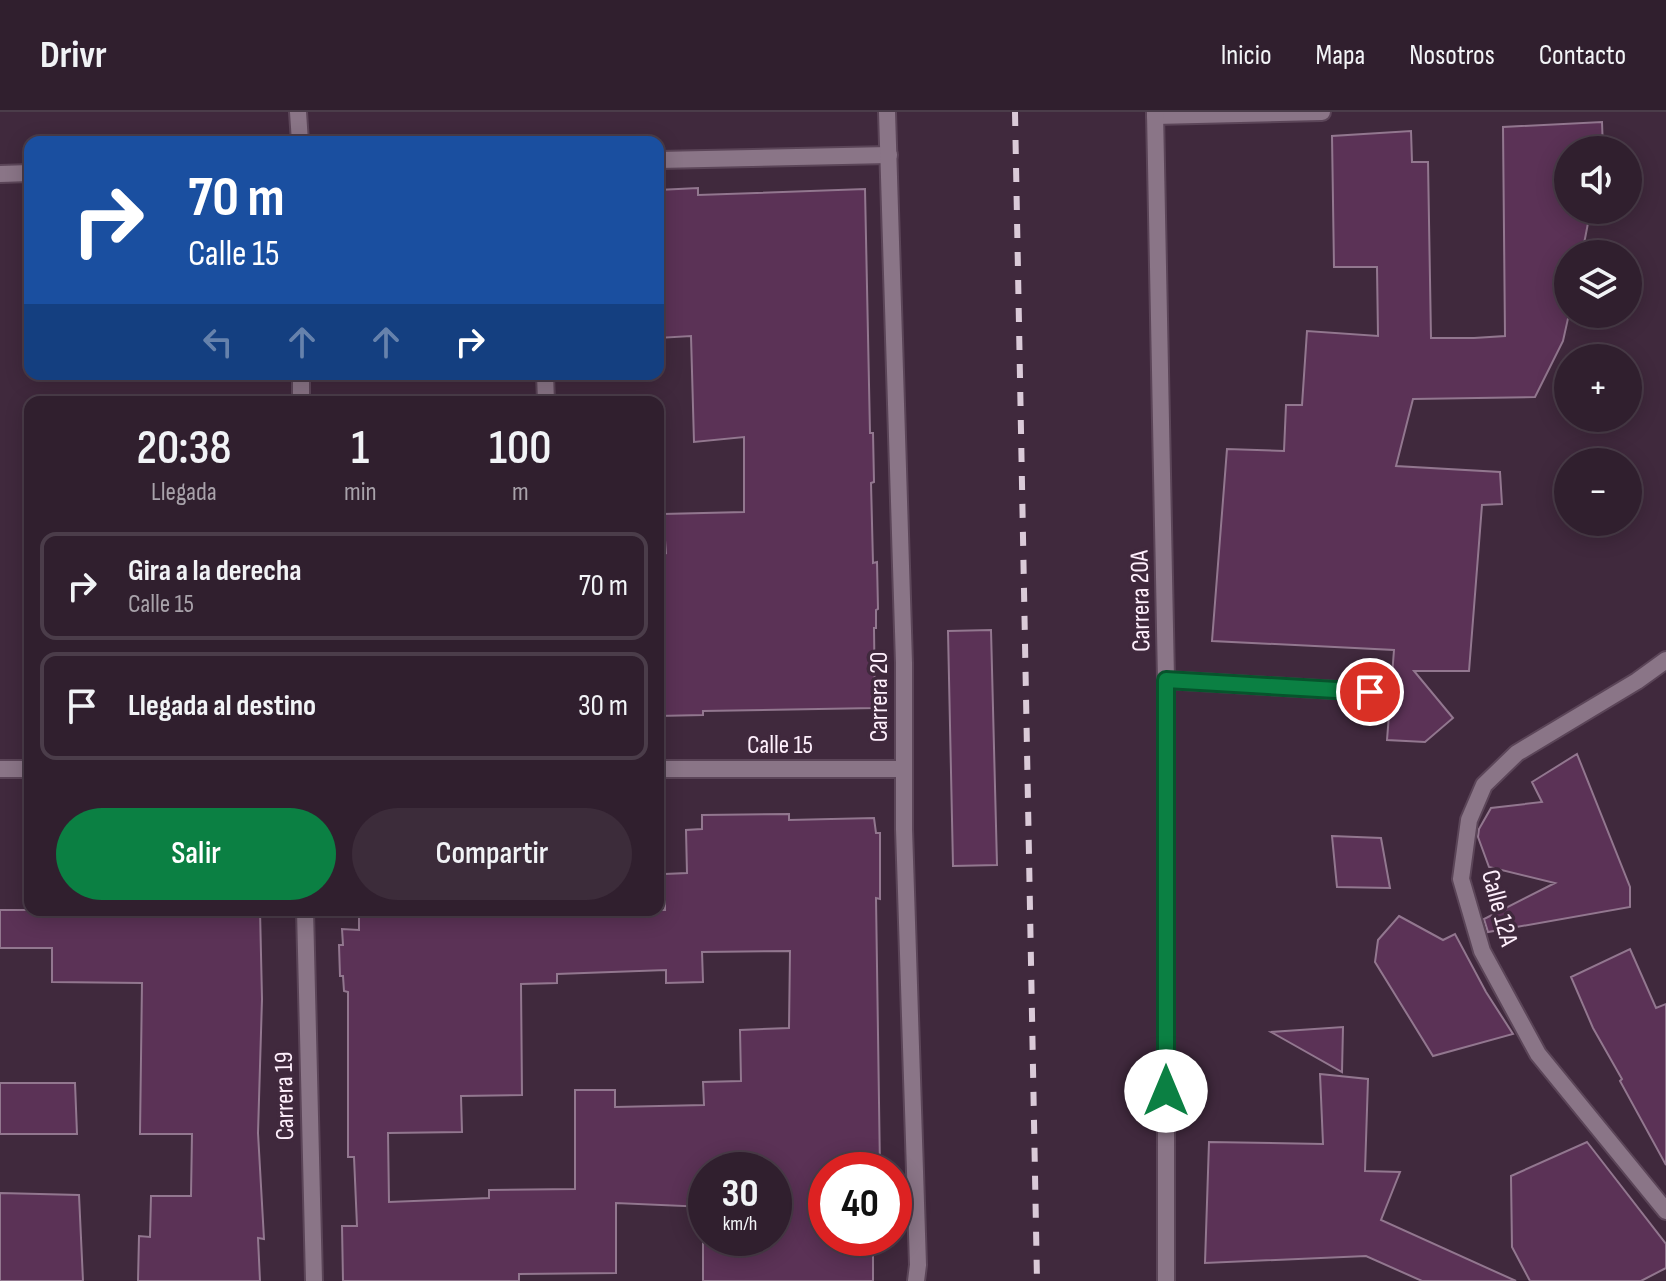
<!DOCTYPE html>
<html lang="es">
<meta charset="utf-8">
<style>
:root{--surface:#301f2e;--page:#3c2c3a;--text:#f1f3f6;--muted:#a8a2aa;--line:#4b3d4a;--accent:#0b8043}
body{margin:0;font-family:"Sofia Sans Condensed",sans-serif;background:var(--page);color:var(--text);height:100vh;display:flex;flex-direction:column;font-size:30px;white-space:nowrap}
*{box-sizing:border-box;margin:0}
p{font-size:26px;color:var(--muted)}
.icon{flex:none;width:44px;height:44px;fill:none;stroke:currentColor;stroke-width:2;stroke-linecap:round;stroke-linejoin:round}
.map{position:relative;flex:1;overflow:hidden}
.panel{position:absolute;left:24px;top:284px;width:640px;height:520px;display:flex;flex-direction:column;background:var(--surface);border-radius:16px;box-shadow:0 4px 20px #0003,0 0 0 2px var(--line)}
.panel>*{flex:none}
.top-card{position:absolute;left:24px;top:24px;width:640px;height:244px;border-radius:16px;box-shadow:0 4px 20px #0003,0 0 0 2px var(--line);background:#1a4fa0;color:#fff;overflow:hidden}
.buttons{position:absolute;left:1554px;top:24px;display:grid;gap:16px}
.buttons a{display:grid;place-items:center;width:88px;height:88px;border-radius:50%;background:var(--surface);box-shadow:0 4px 20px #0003,0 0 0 2px var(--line);font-size:40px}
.speed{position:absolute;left:688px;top:1040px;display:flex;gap:16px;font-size:40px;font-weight:700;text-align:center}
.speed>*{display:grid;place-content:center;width:104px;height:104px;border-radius:50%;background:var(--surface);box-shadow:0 4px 20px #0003,0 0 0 2px var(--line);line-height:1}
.speed small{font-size:20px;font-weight:400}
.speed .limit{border:12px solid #d22;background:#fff;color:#111}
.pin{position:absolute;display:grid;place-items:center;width:68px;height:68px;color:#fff;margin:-34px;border:4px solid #fff;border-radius:50%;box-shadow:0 2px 8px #0007}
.me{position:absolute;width:88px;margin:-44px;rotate:0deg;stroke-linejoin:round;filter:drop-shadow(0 0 6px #0008)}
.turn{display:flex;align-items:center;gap:28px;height:168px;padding:0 32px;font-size:36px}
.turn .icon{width:104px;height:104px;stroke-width:2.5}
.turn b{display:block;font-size:56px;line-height:68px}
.lanes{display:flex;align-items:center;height:76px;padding:0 32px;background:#0003;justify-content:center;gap:40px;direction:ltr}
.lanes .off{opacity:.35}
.eta{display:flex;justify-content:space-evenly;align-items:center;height:136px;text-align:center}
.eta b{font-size:48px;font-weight:600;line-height:56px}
.cta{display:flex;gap:16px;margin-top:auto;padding:16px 32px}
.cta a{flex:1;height:92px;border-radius:48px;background:var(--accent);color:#fff;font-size:32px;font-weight:600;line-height:92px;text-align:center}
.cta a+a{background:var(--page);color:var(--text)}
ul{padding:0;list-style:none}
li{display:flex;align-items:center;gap:24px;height:108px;margin:0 16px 12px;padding:0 16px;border:4px solid var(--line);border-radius:16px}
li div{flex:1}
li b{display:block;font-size:30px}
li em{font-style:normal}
header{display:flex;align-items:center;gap:48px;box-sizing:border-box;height:112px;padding:0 40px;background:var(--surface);border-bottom:2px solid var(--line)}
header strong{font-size:38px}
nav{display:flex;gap:44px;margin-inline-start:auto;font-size:28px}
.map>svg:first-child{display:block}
.building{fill:#5b3256;stroke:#92778f;stroke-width:2;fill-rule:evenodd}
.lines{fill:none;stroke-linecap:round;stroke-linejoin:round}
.minor-casing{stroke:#5b4558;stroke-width:20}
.tertiary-casing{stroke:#5b4558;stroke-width:20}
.minor{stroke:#8a7587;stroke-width:16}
.tertiary{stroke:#8a7587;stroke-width:16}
.rail{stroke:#dacad8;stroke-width:6;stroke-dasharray:14 14;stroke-linecap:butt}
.route-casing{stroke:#07532c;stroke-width:20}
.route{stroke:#0b8043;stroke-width:14}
.labels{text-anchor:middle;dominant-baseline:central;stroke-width:7;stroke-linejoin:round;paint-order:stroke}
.street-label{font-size:26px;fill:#feeffc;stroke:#40293d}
</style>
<header>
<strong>Drivr</strong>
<nav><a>Inicio</a><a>Mapa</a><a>Nosotros</a><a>Contacto</a></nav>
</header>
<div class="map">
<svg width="1666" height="1169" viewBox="0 0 1666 1169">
<rect width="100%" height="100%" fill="#40293d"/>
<path class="building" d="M1602,10L1603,38H1568V98H1604V104L1589,106L1582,142H1568L1569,202L1563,229L1535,285L1413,287L1396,354L1500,360L1502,392L1482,393L1469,559H1414L1453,606L1425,630L1387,628L1394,538L1212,529L1227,337L1284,339L1286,293H1302L1307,219L1378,224L1377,155H1334L1332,24L1411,19L1412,50H1428L1431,226H1474L1505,224L1503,15Z
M698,76V83L865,77L870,321H873L874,370L871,371L873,451L877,450L878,497L876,498V516H874L875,596L703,599V603L658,604V440L666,441L663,402L744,400V325L694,330L691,224L658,226V78Z
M991,518L997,753L953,754L948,519Z
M1577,642L1630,775V795L1488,820L1484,807L1555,771L1489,755L1478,725L1479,717L1491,696L1542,690L1532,670Z
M789,702V708L874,706L876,721H880V787L876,786L880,1058H826V1126H873V1169H703V1126H774V1058H706V1095L616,1091V1161L519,1162V1169H343L342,1114H357L354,1045H348V880L344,879L343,864H340L339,833H343L342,817L359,818V798H665V762L687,761L686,718L702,717V703ZM790,839L789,916L740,918L741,969L703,970L704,993L615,995V978H575V1077L489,1078V1086L389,1090L388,1021L462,1020L461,984L522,983L521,872L557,871V862L666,858V871L703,870L702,840Z
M1332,724L1381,726L1390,776L1337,775Z
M0,798H260L262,887L258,1021L264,1127L258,1126L260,1169H138L139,1124L150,1125L151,1084H191L192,1022H140L142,871L52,870V836H0Z
M1399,804L1443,828L1455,822L1486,880L1513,922L1433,944L1375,850L1378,828Z
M1630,837L1656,896L1666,892V1053L1620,969L1622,967L1593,916L1571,865Z
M1343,915L1342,960L1271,920Z
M1320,962L1368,967L1365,1059L1400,1060L1381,1108L1516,1169H1422L1366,1144L1205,1151L1209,1030L1323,1032Z
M0,971H75L77,1022H0Z
M1587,1030L1666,1132V1156L1641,1169H1530L1512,1135L1511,1064Z
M0,1081L79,1083L83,1169H0Z"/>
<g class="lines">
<g class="minor-casing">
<path id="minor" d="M298,0L300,30
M1155,4L1322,0
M658,48L889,43
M0,62L30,61
M301,262V290
M545,262L546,290
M1666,548L1637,569L1517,641L1484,673L1469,708L1461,767L1482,839L1538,942L1666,1099
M1166,568L1370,580
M0,657H30
M658,657H902
M305,798L314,1169"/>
</g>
<g class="tertiary-casing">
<path id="tertiary" d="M887,0L904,551V717L918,1153L916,1169
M1155,0L1166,568V1169"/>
</g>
<use href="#minor" class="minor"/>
<use href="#tertiary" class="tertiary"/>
<path class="rail" d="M1015,0L1037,1169"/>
</g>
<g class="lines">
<g class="route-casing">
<path id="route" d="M1166,979V568L1370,580"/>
</g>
<use href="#route" class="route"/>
</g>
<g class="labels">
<g class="street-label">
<text transform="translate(1141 489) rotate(-91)">Carrera 20A</text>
<text transform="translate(879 585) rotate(-90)">Carrera 20</text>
<text x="780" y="633">Calle 15</text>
<text transform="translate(1499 796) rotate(75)">Calle 12A</text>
<text transform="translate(285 984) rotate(-91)">Carrera 19</text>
</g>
</g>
</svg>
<div class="buttons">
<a><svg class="icon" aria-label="sound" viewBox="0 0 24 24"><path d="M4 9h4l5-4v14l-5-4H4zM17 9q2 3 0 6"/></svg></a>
<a><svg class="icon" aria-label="layers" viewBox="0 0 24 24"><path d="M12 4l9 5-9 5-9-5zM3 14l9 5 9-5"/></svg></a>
<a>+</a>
<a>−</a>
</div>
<div class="speed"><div>30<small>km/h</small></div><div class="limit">40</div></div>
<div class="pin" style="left:1370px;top:580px;background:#d93025"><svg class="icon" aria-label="arrive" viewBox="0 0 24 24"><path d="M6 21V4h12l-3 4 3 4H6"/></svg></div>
<svg class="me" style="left:1166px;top:979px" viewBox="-20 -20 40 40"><circle r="19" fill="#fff"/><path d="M0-13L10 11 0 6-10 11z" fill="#0b8043"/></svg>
<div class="top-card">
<div class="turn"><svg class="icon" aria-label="right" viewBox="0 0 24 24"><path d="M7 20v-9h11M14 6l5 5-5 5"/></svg><div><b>70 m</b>Calle 15</div></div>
<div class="lanes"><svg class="icon off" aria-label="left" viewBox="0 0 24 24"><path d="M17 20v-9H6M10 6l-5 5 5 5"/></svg><svg class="icon off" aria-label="ahead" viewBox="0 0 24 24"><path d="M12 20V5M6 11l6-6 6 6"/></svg><svg class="icon off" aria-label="ahead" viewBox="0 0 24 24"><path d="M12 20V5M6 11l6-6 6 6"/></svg><svg class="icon" aria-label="right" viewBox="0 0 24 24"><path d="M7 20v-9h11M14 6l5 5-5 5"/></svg></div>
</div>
<section class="panel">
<div class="eta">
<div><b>20:38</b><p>Llegada</p></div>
<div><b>1</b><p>min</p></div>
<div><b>100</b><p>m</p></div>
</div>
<ul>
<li><svg class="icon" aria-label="right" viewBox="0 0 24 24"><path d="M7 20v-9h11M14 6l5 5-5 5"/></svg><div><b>Gira a la derecha</b><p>Calle 15</p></div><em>70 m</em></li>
<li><svg class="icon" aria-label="arrive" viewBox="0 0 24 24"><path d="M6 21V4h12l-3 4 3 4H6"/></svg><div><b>Llegada al destino</b></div><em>30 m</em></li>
</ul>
<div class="cta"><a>Salir</a><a>Compartir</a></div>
</section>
</div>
